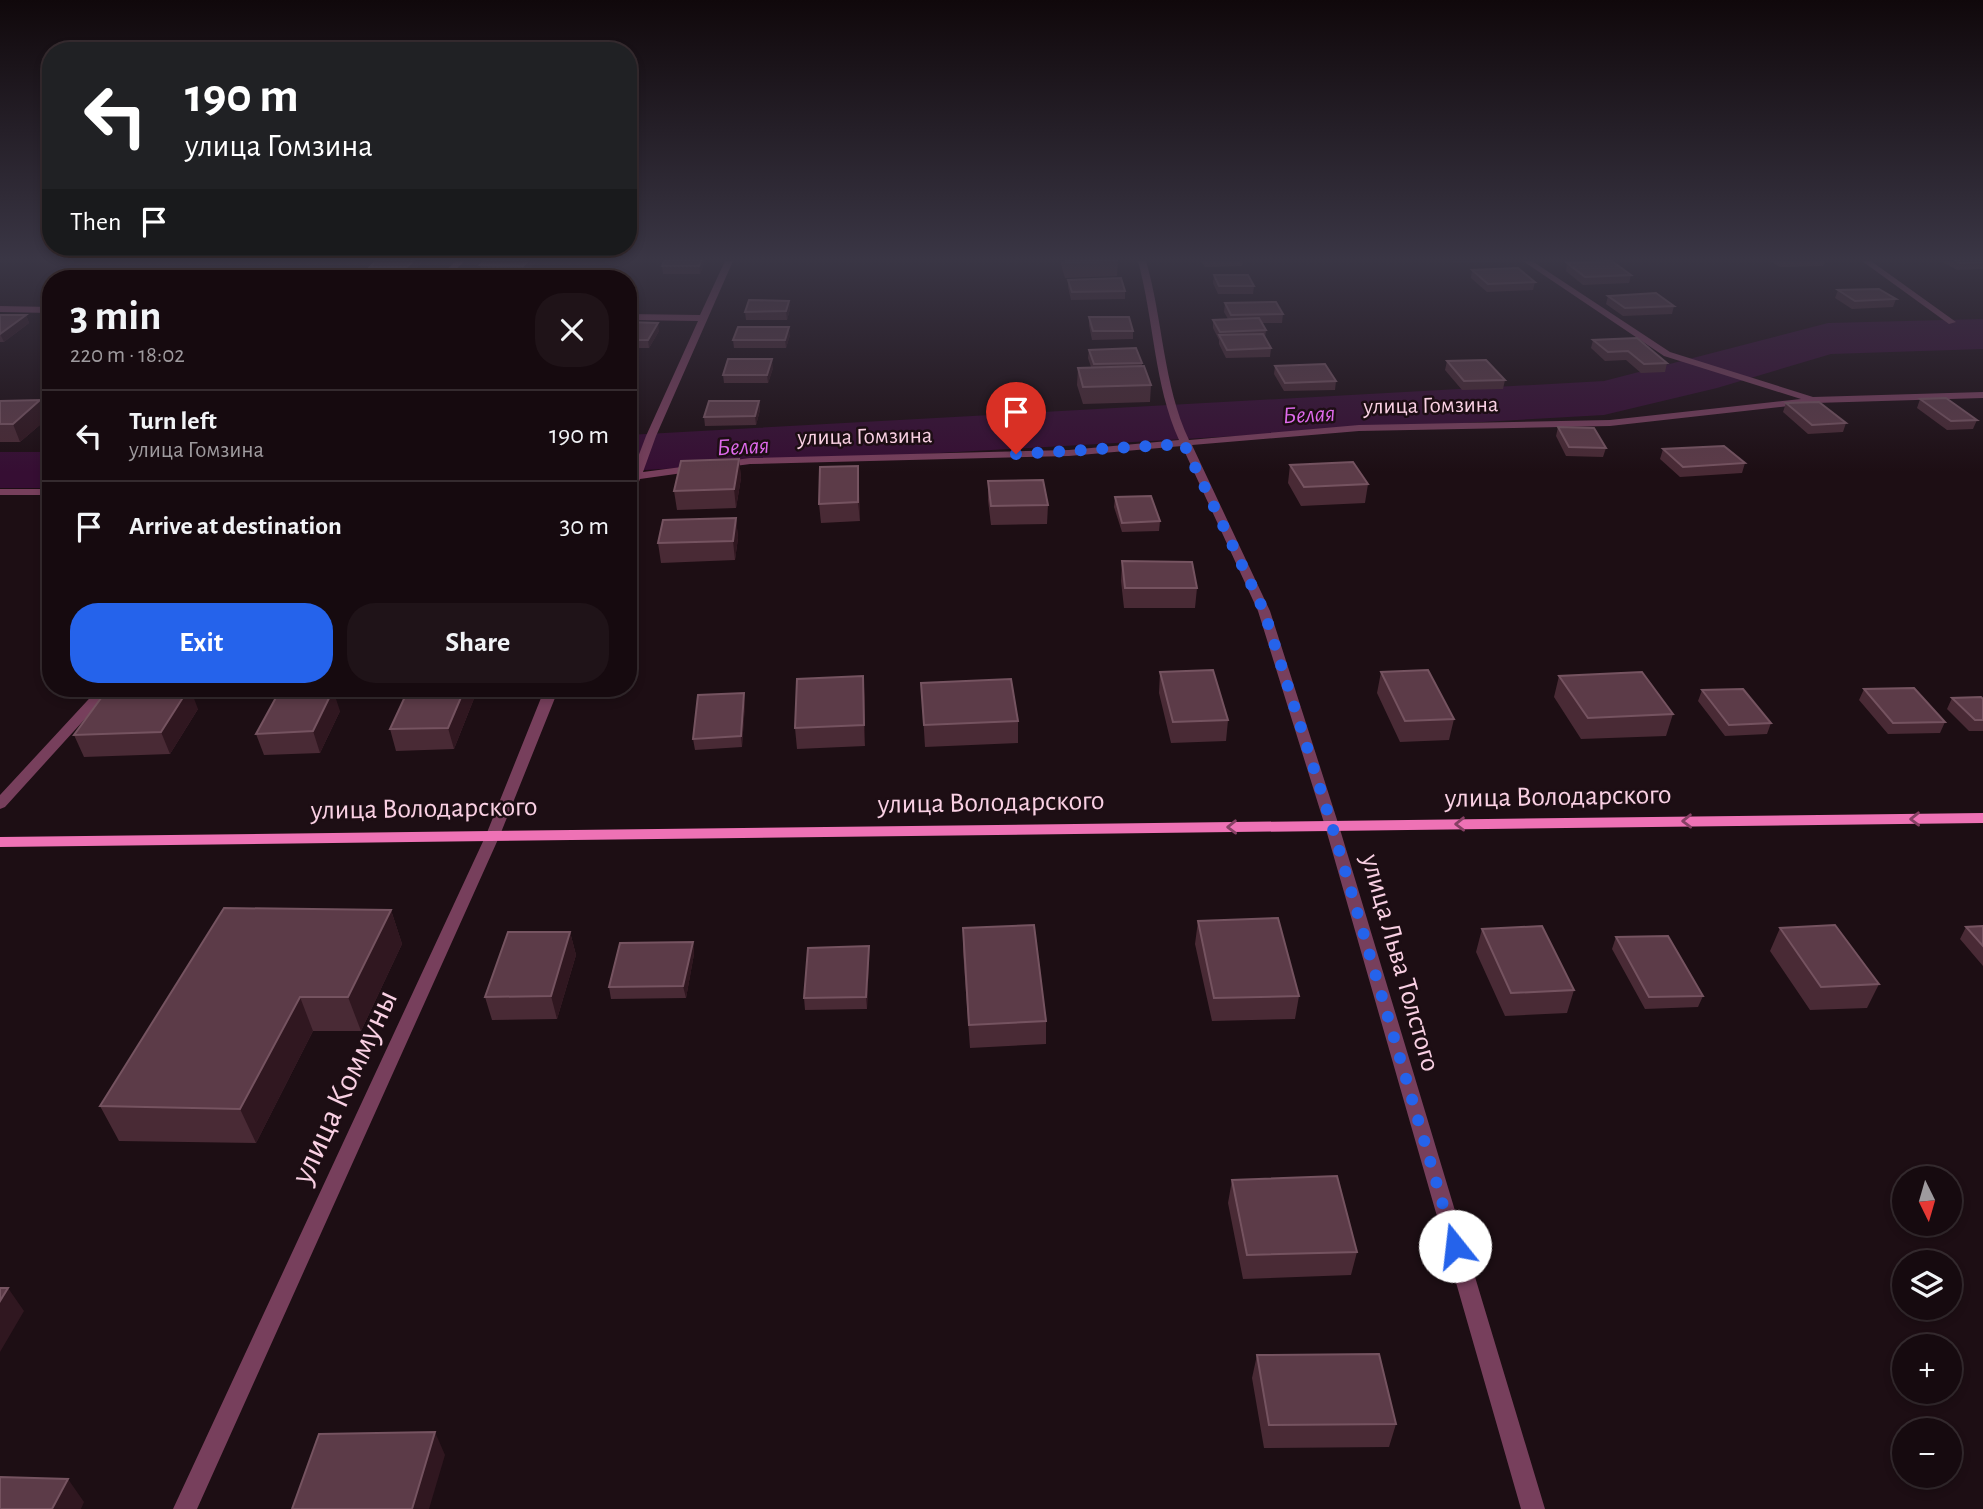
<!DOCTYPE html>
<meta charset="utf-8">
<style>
:root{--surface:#160a0f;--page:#1f1318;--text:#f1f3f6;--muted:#9e9a9e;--line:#352b2f;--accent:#2563eb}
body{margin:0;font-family:"Alegreya Sans",sans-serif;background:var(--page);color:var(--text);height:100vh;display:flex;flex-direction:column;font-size:26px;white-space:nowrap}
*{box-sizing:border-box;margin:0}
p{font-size:23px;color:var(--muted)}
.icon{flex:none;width:38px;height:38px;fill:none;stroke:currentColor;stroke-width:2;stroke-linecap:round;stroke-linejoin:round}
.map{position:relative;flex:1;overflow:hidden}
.side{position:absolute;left:42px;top:270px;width:595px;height:427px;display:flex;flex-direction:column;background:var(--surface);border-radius:28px;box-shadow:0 4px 10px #0003,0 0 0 2px var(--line)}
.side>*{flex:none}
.guide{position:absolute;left:42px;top:42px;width:595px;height:214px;border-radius:28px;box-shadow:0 4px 10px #0003,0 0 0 2px var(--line);background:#202124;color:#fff;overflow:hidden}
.needle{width:46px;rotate:175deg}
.fabs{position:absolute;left:1892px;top:1166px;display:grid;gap:14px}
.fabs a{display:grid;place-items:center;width:70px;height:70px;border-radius:50%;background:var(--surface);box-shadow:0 4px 10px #0003,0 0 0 2px var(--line);font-size:35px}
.pin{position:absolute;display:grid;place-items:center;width:60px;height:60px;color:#fff;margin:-72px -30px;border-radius:50% 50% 50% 0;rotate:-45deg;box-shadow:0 0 7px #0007}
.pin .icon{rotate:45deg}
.me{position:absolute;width:77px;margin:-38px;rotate:344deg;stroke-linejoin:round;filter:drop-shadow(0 0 5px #0008)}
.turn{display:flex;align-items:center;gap:24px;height:147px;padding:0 28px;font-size:32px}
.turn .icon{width:91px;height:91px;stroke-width:2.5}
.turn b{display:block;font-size:49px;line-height:60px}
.then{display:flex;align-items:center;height:66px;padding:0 28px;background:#0003;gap:14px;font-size:26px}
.round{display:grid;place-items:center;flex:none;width:74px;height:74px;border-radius:28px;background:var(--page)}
.overview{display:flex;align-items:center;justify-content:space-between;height:119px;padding:0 28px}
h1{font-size:42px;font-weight:600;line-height:52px}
.button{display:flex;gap:14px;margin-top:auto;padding:14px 28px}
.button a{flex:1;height:80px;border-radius:28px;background:var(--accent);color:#fff;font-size:28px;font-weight:600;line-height:80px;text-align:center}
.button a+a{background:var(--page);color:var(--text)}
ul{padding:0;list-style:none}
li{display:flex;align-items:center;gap:21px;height:91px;padding:0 28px;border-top:2px solid var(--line)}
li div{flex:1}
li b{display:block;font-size:26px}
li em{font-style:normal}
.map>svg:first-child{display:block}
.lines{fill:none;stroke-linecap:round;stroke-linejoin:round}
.river{fill:#360e33;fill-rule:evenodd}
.minor{fill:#773f5c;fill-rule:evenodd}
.secondary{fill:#ee72b5;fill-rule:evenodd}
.wall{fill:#492a35}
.shaded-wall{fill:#301720}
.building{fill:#5c3b48;stroke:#755360;stroke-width:2}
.oneway{stroke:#864064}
.route{stroke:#2563eb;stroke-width:12;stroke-dasharray:0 21.6}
.labels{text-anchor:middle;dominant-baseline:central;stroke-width:5;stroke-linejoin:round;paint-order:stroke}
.far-street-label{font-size:23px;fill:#f9d0e3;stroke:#1d0e14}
.far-water-label{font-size:24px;font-style:italic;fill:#e06aed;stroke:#1d0e14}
.street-label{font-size:28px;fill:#f9d0e3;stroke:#1d0e14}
.near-street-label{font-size:33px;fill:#f9d0e3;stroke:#1d0e14}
</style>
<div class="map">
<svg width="1983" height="1509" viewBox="0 0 1983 1509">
<rect width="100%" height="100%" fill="#1d0e14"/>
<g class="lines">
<path class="river" d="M1983,319V349L1831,354L1717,388L1604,415L628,471V435L1604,381L1828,323Z
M0,452H51V488H0Z"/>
<path class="minor" d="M456,261H465L446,278H438Z
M725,261H733L656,436L643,472L697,465L702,468L697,471L640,479L633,497L628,500V474L632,473L646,436L698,321L628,320V314L700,315Z
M1138,261H1146C1163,319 1163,385 1189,440L1359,425L1610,420L1801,399L1664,356L1523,261H1532L1670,352L1813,397L1983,392V398L1815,403L1610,426L1359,431L1192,445L1270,611L1339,826L1545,1509H1521L1325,826L1258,611L1182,446L1069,456L750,464L720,468L715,465L720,462L750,458L1069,450L1179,440C1154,385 1154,320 1138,261Z
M1862,261H1871L1956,322L1949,324Z
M0,306L51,307V313L0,312Z
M0,489H51V495H0Z
M99,688H113L5,807L0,809V795Z
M545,688H559L500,835L197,1509H173L486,835Z"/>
<path class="secondary" d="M1983,813V823L0,847V837Z"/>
</g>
<path class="wall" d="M376,261H423L409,275L372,274L370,267Z
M484,261H537L525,274L482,273L480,265Z
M705,261L700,274H663L662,266Z
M1060,261H1118L1117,276L1065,278Z
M1201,261H1243L1242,266L1205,267Z
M1452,261H1499L1453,263Z
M1770,261H1825L1823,266L1780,267Z
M1941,261H1983V269L1957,270Z
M1567,263L1631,275L1629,283L1583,285L1566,271Z
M1472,270L1535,282L1533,290L1487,292L1471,278Z
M1214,275L1254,286L1253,294H1218L1213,283Z
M1068,280L1125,291V299L1071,300L1068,287Z
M1838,290L1896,299L1893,307L1852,309L1835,298Z
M1608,296L1674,306L1672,314L1623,316L1606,304Z
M789,301L790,309L787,320H746L745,312Z
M1225,303L1283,314L1282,323H1262L1266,330L1265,338L1271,348L1270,357L1226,358L1219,344V340L1213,328V320L1228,319L1224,312Z
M0,315H26L29,323L4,342H0Z
M1089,317L1133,331V339L1092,340L1089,325Z
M628,322L659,331L649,348H628Z
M51,327V346L45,331Z
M790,335L786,348H734L733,340Z
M1593,340L1667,363L1665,372L1641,373L1626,360L1605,361L1591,348Z
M1089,350L1142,363V366L1151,385L1150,402L1083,404L1077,385L1078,368L1091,367L1088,358Z
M1447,361L1505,380L1503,389L1462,390L1445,370Z
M1275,366L1336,381L1335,390L1284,391L1274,374Z
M773,368L768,383H724L723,375Z
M1920,399L1977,420L1973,429L1947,430L1917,408Z
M40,400L48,418L20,442H0V401Z
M759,401L760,410L756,425L705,426L704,417Z
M1786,403L1846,423L1843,432L1808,434L1783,412Z
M1558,427L1606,448L1603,457L1566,456L1556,436Z
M1663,449L1745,463L1742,473L1680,477L1660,459Z
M739,459L741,478L736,508L677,510L674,491Z
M1290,465L1368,484L1365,503L1301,506L1288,483Z
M858,466L860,521L821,523L819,504Z
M988,481L1048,505L1047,524L991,525L988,500Z
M1115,497L1160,521L1159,531L1122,532L1114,507Z
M736,518L738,538L735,560L661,563L658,543Z
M1122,561L1197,588L1195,608H1124L1121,581Z
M1160,672L1228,720L1226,741L1171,743L1159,693Z
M1381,672L1454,719L1449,740L1400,742L1377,693Z
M863,676L865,746L797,749L795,728Z
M1559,676L1673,714L1666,736L1581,739L1554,697Z
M921,683L1018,721V743L925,747Z
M409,688H529L527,695L475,696L454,749L396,751L390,729Z
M1864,689L1945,722L1940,733L1888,734L1859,700Z
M1702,690L1771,723L1767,734L1725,736L1698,701Z
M1952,698L1983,699V731H1969L1947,709Z
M745,704L742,747L695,750L693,739Z
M198,709L170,754L84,757L74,735Z
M340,711L320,753L264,755L256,734Z
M391,910L402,944L361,1031H313L256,1143L119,1141L100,1106Z
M1198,921L1299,996L1295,1019L1212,1021L1195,944Z
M1983,926V966L1960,939L1966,927Z
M963,928L1046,1021V1044L970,1048L963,951Z
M1780,928L1879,984L1867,1008L1810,1010L1770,951Z
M1482,929L1574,990L1567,1013L1505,1016L1476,952Z
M570,932L576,955L557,1019L492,1020L485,997Z
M1616,937L1703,996L1698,1007L1645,1009L1612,949Z
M693,942L694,954L686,998L611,999L609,987Z
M869,946V958L867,1009L805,1010L804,998Z
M1232,1180L1357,1252L1351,1275L1243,1279L1228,1203Z
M1257,1355L1396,1424L1389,1447L1264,1448L1252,1378Z"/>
<path class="shaded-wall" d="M413,261H423L409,275L407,267Z
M528,261H537L525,274L523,266Z
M701,261H705L700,274L699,266Z
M177,272L179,278H170Z
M789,301L790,309L787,320L786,311Z
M26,315L29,323L4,342L0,334Z
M658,323L659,331L649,348L648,340Z
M789,327L790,335L786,348L785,340Z
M772,359L773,368L768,383L767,375Z
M40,400L48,418L20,442L13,424Z
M759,401L760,410L756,425L755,416Z
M739,459L741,478L736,508L734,489Z
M858,466L859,484L860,521L858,502Z
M736,518L738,538L735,560L733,541Z
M863,676L865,697V746L864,725Z
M190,688L198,709L170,754L161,732Z
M465,688H473L475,696L454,749L448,728Z
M333,690L340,711L320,753L313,731Z
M744,693L745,704L742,747L741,736Z
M391,910L402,944L361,1031L348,997Z
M570,932L576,955L557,1019L551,996Z
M693,942L694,954L686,998L683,986Z
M869,946V958L867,1009L866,997Z
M300,997L313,1031L256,1143L240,1109Z
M8,1288L24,1311L0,1352V1301Z
M435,1432L445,1455L429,1509H412Z
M68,1479L84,1502L81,1509H52Z"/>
<path class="building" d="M376,261H413L407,267H370Z
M484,261H528L523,266L480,265Z
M664,261H701L699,266H662Z
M1066,261H1118L1066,262Z
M1612,261L1631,275L1585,277L1567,263Z
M1957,261H1983V262L1960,263Z
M1518,268L1535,282L1488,284L1472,270Z
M177,272L170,278H133L140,273Z
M76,275H120L115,278H72Z
M1214,275H1248L1254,286H1219Z
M1121,278L1125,291L1072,292L1068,280Z
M1879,289L1896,299L1855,301L1838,290Z
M1656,293L1674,306L1625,308L1608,296Z
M749,300L789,301L786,311L745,312Z
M1276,302L1283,314L1231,315L1225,303Z
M0,315H26L0,334Z
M1089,317H1129L1133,331H1093Z
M1259,318L1266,330L1220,332L1213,320Z
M628,322L658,323L648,340H628Z
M738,327H789L785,340H733Z
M1263,334L1271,348L1227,350L1219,335Z
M1637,338L1667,363L1644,364L1628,351L1608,352L1593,340Z
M1136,348L1142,363L1094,364L1089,350Z
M728,359H772L767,375H723Z
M1486,360L1505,380L1464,381L1447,361Z
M1325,364L1336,381L1285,383L1275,366Z
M1144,366L1151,385L1083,387L1078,368Z
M1946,398L1977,420L1951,421L1920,399Z
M40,400L13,424H0V401Z
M709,401H759L755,416L704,417Z
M1819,402L1846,423L1812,425L1786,403Z
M1558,427L1594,428L1606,448L1569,447Z
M1724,446L1745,463L1683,467L1663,449Z
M739,459L734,489L674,491L681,461Z
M1353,462L1368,484L1304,487L1290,465Z
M858,466V502L819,504L820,467Z
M1043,480L1048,505L991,506L988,481Z
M1151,496L1160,521L1122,523L1115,497Z
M736,518L733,541L658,543L663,520Z
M1122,561L1192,562L1197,588H1125Z
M1213,670L1228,720L1173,722L1160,672Z
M1428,670L1454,719L1405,721L1381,672Z
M1642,672L1673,714L1588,718L1559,676Z
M863,676L864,725L795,728L797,679Z
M1011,679L1018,721L924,725L921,683Z
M189,688L161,732L74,735L107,690Z
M409,688H465L448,728L390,729Z
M1914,688L1945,722L1893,723L1864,689Z
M1743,689L1771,723L1729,725L1702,690Z
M333,690L313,731L256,734L279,692Z
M744,693L741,736L693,739L698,695Z
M1981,697L1983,699V720H1975L1952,698Z
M224,908L391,910L348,997H300L240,1109L100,1106Z
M1278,918L1299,996L1214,998L1198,921Z
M1034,925L1046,1021L969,1025L963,928Z
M1835,925L1879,984L1821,987L1780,928Z
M1542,926L1574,990L1511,993L1482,929Z
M1983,926V946L1966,927Z
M508,932H570L551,996L485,997Z
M1668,936L1703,996L1649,997L1616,937Z
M693,942L683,986L609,987L620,943Z
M869,946L866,997L804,998L808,948Z
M1337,1176L1357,1252L1247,1255L1232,1180Z
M0,1288H8L0,1301Z
M1379,1354L1396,1424L1269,1425L1257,1355Z
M435,1432L412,1509H292L319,1434Z
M0,1477L68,1479L52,1509H0Z"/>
<defs><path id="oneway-chevron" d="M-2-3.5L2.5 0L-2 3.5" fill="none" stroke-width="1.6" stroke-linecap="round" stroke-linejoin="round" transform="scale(1.75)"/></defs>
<g class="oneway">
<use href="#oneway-chevron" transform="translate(1915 819) rotate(179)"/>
<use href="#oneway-chevron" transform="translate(1687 821) rotate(179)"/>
<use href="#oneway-chevron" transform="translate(1460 824) rotate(179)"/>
<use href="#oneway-chevron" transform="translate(1232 827) rotate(179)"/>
</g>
<linearGradient id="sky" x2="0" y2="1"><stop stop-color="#10080b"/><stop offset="0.55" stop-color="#3a3645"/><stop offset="1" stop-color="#3a3645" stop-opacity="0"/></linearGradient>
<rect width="1983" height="472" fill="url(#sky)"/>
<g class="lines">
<path class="route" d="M1016,454L1184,444L1264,611L1332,826L1455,1246"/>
</g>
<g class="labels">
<g class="far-street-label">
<text transform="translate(1431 406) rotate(-1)">улица Гомзина</text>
<text transform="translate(865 437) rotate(-1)">улица Гомзина</text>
</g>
<g class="far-water-label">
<text transform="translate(1309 415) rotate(-3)">Белая</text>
<text transform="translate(743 447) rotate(-3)">Белая</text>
</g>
<g class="street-label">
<text transform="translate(1558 797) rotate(-1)">улица Володарского</text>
<text transform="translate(991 803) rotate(-1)">улица Володарского</text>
<text transform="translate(424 809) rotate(-1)">улица Володарского</text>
<text transform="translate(1400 963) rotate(74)">улица Льва Толстого</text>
</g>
<g class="near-street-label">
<text transform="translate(345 1087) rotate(-65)">улица Коммуны</text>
</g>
</g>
</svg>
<div class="fabs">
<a><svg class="needle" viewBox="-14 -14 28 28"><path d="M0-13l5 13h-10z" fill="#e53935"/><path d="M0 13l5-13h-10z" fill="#9e9a9e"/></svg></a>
<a><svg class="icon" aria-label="layers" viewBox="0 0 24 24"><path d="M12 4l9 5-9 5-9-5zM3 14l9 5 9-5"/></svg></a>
<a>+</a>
<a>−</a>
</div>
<div class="pin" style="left:1016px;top:454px;background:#d93025"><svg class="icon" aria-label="arrive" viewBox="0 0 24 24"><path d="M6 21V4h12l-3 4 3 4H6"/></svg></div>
<svg class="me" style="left:1455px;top:1246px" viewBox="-20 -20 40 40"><circle r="19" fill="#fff"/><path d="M0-13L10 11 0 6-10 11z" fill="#2563eb"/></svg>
<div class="guide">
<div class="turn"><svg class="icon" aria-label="left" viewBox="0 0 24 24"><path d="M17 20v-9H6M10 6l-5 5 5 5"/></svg><div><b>190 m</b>улица Гомзина</div></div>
<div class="then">Then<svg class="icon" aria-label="arrive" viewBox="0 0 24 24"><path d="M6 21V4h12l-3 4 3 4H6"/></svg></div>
</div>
<section class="side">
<div class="overview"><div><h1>3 min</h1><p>220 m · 18:02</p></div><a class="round"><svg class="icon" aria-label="close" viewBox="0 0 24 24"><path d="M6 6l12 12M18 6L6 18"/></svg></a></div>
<ul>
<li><svg class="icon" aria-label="left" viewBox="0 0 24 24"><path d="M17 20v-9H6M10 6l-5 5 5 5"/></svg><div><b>Turn left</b><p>улица Гомзина</p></div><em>190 m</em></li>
<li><svg class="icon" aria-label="arrive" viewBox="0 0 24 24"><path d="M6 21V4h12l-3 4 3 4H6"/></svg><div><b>Arrive at destination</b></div><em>30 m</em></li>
</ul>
<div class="button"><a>Exit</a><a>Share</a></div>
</section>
</div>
